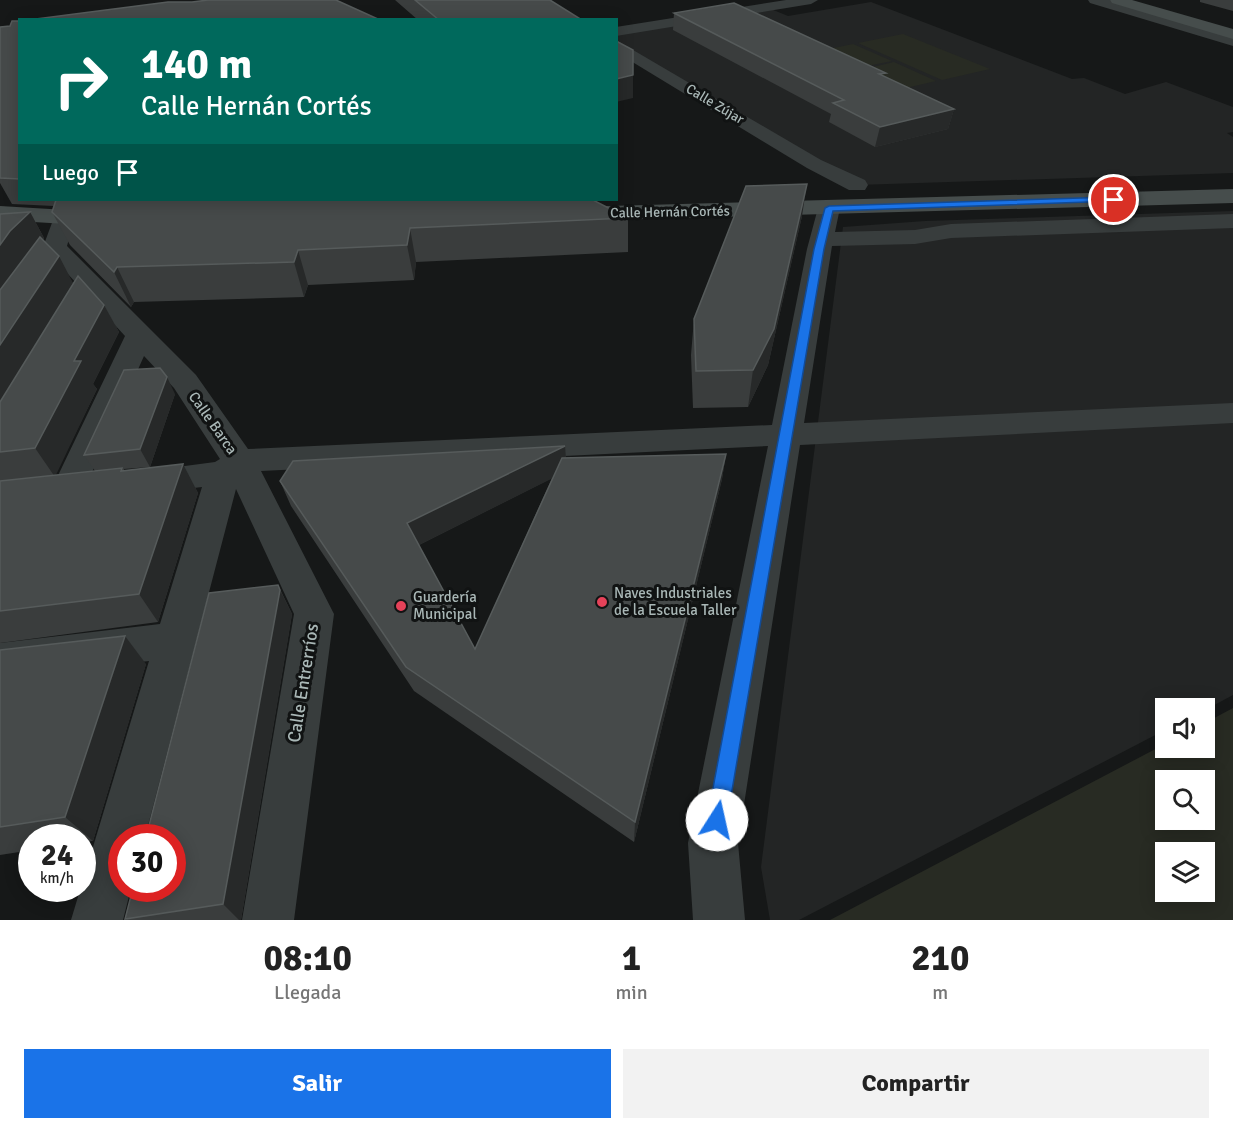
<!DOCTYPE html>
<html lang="es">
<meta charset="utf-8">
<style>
:root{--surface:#fff;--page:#f2f2f2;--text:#222;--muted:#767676;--accent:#1a73e8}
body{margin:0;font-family:Signika,sans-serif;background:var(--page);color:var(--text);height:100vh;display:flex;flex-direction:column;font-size:22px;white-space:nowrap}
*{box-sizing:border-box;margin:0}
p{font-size:20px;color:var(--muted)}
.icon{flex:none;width:33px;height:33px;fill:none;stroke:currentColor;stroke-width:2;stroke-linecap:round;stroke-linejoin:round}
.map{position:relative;height:920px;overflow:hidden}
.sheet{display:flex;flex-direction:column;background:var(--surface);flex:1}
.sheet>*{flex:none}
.guide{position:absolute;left:18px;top:18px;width:600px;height:183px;border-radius:0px;box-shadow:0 3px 15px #0003;background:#00695c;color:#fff;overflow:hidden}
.fabs{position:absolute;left:1155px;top:698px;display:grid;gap:12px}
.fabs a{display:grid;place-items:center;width:60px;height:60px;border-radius:0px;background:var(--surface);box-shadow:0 3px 15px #0003;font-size:30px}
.speed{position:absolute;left:18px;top:824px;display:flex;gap:12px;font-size:30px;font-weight:700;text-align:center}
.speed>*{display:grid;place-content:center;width:78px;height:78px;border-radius:50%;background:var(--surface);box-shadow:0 3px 15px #0003;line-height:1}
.speed small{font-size:15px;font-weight:400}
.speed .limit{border:9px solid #d22;background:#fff;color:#111}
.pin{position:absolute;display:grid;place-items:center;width:51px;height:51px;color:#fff;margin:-26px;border:3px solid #fff;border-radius:50%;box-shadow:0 2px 6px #0007}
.me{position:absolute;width:66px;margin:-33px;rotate:10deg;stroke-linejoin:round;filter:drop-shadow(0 0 4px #0008)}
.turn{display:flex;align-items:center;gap:21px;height:126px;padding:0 24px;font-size:27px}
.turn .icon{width:78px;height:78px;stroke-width:2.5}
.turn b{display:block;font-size:42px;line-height:51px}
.then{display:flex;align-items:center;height:57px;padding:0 24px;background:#0003;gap:12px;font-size:22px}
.eta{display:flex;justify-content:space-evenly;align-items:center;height:102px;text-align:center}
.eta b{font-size:36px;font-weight:700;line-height:42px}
.action{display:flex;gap:12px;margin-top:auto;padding:12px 24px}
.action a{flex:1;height:69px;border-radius:0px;background:var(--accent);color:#fff;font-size:24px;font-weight:700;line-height:69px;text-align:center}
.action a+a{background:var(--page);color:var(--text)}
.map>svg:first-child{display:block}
.built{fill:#232525}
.green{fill:#282b23;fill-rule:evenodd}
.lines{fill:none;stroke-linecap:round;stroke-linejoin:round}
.street{fill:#383d3d;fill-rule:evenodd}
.secondary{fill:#464d4c;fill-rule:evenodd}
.wall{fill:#3a3d3d;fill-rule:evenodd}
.shaded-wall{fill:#272929}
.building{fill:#464a4a;stroke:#565b5b;stroke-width:1.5}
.route{fill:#1a73e8;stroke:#114b97;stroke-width:1.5}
.poi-dot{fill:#e54259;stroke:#111313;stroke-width:2}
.labels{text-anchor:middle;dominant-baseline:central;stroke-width:6;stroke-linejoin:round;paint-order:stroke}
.far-street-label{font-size:14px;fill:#a9b7b6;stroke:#111313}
.street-label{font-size:15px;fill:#a9b7b6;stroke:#111313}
.poi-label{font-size:15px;fill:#a9b7b6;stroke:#111313;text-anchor:start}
.near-street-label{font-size:18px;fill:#a9b7b6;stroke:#111313}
</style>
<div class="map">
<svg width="1233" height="920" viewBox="0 0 1233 920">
<rect width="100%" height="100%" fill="#161818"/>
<path class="built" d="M871,2L1072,79L1084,78L1125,94L1166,82L1233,107V132L1227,133L1233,137V173L857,185L617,45L616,32L766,7L788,16Z
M1233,211V695L1205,710L1166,708L1165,730L799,920H770L761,867L843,227L925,221Z"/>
<path class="green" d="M903,34L990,69L942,80L858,43Z
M853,44L892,61L862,67L824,50Z
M894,62L936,81L906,88L864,69Z
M1233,708V920H830L1165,744L1166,747H1204L1205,723ZM1166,780H1204V819H1166ZM1166,852H1204V891H1166Z"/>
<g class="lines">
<path class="street" d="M786,0H818L811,4L616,36V27Z
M1088,0H1110L1233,36V46L1090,3Z
M616,40L821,160L865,180L868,185L865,190H849L807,168L616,52Z
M829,201L837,203L840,208L835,232L915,230L951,224L1233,214V228L951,238L915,244L832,246L804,423L1233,403V423L800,445L738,843L745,920H693L688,843L768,446L261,471L334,614L294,920H242L294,614L236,489L145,837H122V888H131L123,920H71L149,661L0,679V643L160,624L202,487L144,494L132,491L127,482L132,473L215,462L220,459L174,388L144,356L80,499L68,502L56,499L51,490L125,336L43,247L56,212H72L75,217L67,246L196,375L248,449L772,425L807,249L818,208L821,203Z"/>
<path class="secondary" d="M1110,0H1132L1233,29V39L1112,3Z
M1233,189V203L572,221L564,219L561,214L564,209L572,207Z
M0,206L100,212L108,214L111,219L108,224L100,226L0,220Z"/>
</g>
<path class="wall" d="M395,0H550L582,20H418Z
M1200,0H1233V11L1200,2Z
M674,13L885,77L954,109L948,129L875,147L829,122L831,114L673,30Z
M20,21V200H593L628,218V252L416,262L414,280L308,285L304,297L134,302L131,307L70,245L52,212L54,206L12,204L0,183V27L10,26Z
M30,212L44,238L43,240L73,283L37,342L104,305L119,332L93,384L97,389L55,475L95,471L84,455L175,394L150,467L124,469V471L183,464L198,493L158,622L0,643V214Z
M802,216L768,365L748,407L693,408L691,355L694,319Z
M565,446L566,458L726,454L722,479L634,842L414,691L291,506L280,481ZM552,478L475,649L419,545Z
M278,585L292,614L241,920H127L125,919Z
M0,650L146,664L93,841L82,842V837H32V850L0,855Z"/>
<path class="shaded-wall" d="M633,75V98L616,102V79Z
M954,109L948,129L875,147L880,127Z
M807,184L802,216L768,365L748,407L753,370Z
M30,212L44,238L25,258L0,294V245L10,231Z
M410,228L416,262L414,280L407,245Z
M298,250L308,285L304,297L294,262Z
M59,256L73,283L0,404V345Z
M117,267L134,302L131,307L114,272Z
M104,305L119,332L93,384L97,389L55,477L35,448L74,361Z
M167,377L175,394L150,467L140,449Z
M565,446L567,471L413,548L407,523Z
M726,454L722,479L634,842L635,822Z
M183,464L198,493L158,622L139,594Z
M280,590L292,614L241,920H239L223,904Z
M125,636L146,664L93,841L65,817Z"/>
<path class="building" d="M208,0H336L380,20H28L168,2H192Z
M415,0H550L582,20H439Z
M734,3L886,73L879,74L954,109L880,127L833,103L844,100L674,13Z
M12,21H20V179L0,178V27L10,26Z
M616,41L633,50V75L616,79Z
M807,184L774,329L753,370L696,371L694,319L746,186Z
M56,200H593L628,218L410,228L407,245L298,250L294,262L117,267L114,272L52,212Z
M30,212L10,231L0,245V214Z
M40,237L59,256L0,345V290Z
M78,276L104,305L74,361H81L35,448L0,452V402Z
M160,368L167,377L140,449L84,455L124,370Z
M565,446L407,523L475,649L562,458L726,454L635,822L406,667L280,481L293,461Z
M183,464L139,594L0,611V481L122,468L121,471Z
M278,585L280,590L223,904L125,919L133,888H172V837H146L209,593Z
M125,636L65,817L0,827V650Z"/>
<path class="route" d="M1114,197L1119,200L1117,201L833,211L824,249L727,820L724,827L717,830L710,827L707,820L814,249L825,208L829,206Z"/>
<g class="poi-dot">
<circle cx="602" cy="602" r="6"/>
<circle cx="401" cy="606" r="6"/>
</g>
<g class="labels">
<g class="far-street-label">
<text transform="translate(715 104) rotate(31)">Calle Zújar</text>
<text transform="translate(670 212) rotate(-1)">Calle Hernán Cortés</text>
</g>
<g class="street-label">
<text transform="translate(213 423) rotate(55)">Calle Barca</text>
</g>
<g class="poi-label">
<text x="614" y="593">Naves Industriales<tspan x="614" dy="17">de la Escuela Taller</tspan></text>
<text x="413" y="597">Guardería<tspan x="413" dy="17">Municipal</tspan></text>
</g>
<g class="near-street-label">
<text transform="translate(303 683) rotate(-81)">Calle Entrerríos</text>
</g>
</g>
</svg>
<div class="fabs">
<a><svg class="icon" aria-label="sound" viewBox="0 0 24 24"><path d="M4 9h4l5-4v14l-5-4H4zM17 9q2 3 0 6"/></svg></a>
<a><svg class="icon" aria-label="search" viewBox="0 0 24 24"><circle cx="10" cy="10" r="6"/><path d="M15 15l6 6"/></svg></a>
<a><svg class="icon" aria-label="layers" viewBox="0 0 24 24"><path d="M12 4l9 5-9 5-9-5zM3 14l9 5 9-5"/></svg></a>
</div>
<div class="speed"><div>24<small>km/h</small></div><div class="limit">30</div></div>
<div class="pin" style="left:1114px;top:200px;background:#d93025"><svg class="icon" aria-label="arrive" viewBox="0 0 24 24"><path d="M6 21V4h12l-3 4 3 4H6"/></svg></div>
<svg class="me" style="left:717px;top:820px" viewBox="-20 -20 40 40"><circle r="19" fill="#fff"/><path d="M0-13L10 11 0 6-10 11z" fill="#1a73e8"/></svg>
<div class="guide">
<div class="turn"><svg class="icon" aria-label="right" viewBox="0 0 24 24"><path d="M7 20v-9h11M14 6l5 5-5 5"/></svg><div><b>140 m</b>Calle Hernán Cortés</div></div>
<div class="then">Luego<svg class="icon" aria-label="arrive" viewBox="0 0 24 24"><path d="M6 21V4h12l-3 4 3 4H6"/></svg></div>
</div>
</div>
<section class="sheet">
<div class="eta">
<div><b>08:10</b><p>Llegada</p></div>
<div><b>1</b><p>min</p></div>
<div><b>210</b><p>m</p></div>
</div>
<div class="action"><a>Salir</a><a>Compartir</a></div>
</section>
